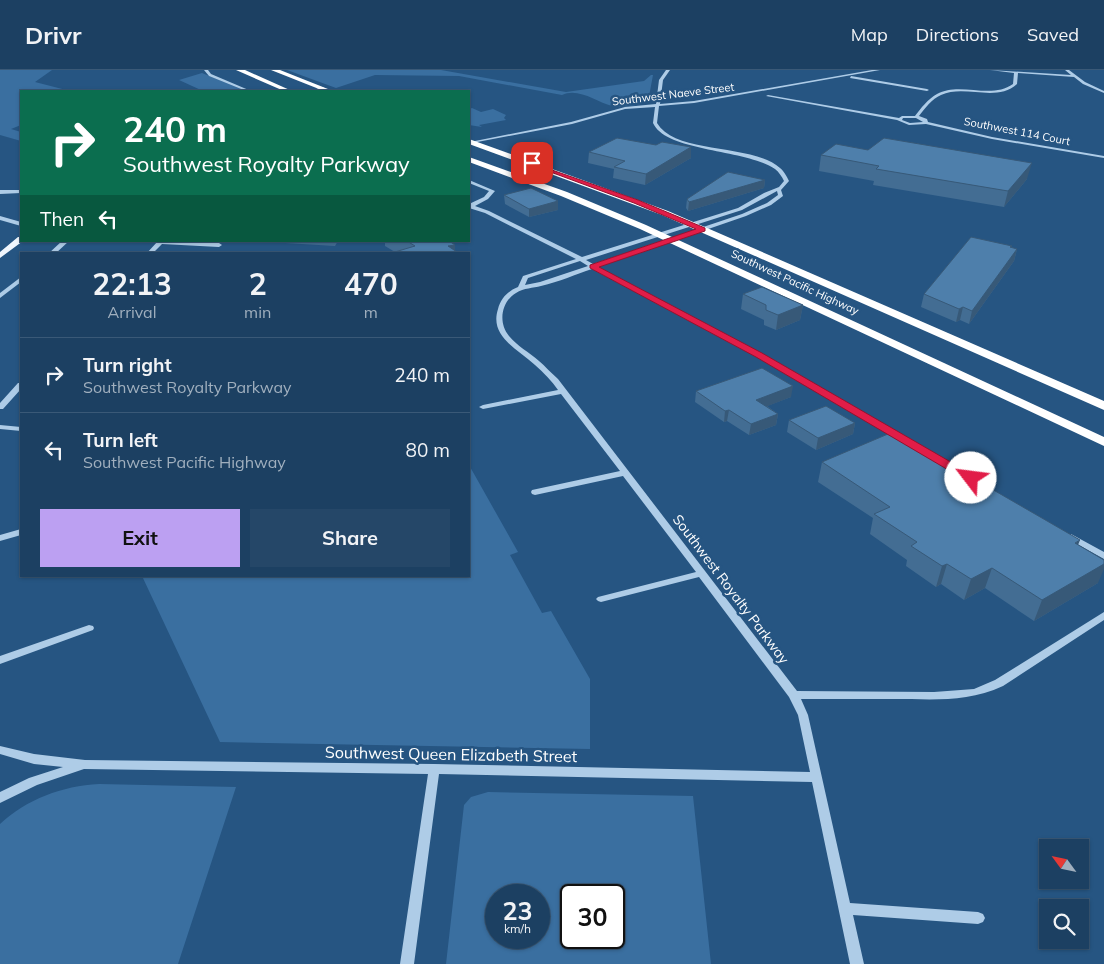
<!DOCTYPE html>
<style>
:root{--surface:#1c4062;--page:#254768;--text:#f1f3f6;--muted:#a0afbe;--line:#3a5977;--accent:#bca0f2}
body{margin:0;font-family:Mulish,sans-serif;background:var(--page);color:var(--text);height:100vh;display:flex;flex-direction:column;font-size:19px;white-space:nowrap}
*{box-sizing:border-box;margin:0}
p{font-size:16px;color:var(--muted)}
.icon{flex:none;width:28px;height:28px;fill:none;stroke:currentColor;stroke-width:2;stroke-linecap:round;stroke-linejoin:round}
.map{position:relative;flex:1;overflow:hidden}
.drawer{position:absolute;left:20px;top:182px;width:450px;height:325px;display:flex;flex-direction:column;background:var(--surface);border-radius:0px;box-shadow:0 1px 4px #0004,0 0 0 1px var(--line)}
.drawer>*{flex:none}
.top-card{position:absolute;left:20px;top:20px;width:450px;height:152px;border-radius:0px;box-shadow:0 1px 4px #0004,0 0 0 1px var(--line);background:#0b6e4f;color:#fff;overflow:hidden}
.needle{width:32px;rotate:303deg}
.controls{position:absolute;left:1039px;top:769px;display:grid;gap:10px}
.controls a{display:grid;place-items:center;width:50px;height:50px;border-radius:0px;background:var(--surface);box-shadow:0 1px 4px #0004,0 0 0 1px var(--line);font-size:25px}
.speed{position:absolute;left:485px;top:814px;display:flex;gap:10px;font-size:25px;font-weight:700;text-align:center}
.speed>*{display:grid;place-content:center;width:65px;height:65px;border-radius:50%;background:var(--surface);box-shadow:0 1px 4px #0004,0 0 0 1px var(--line);line-height:1}
.speed small{font-size:12px;font-weight:400}
.speed .limit{border:2px solid #111;border-radius:8px;background:#fff;color:#111}
.pin{position:absolute;display:grid;place-items:center;width:42px;height:42px;color:#fff;margin:-21px;border-radius:10px;box-shadow:0 2px 8px #0006}
.me{position:absolute;width:55px;margin:-28px;rotate:300deg;stroke-linejoin:round;filter:drop-shadow(0 0 4px #0008)}
.turn{display:flex;align-items:center;gap:18px;height:105px;padding:0 20px;font-size:22px}
.turn .icon{width:65px;height:65px;stroke-width:2.5}
.turn b{display:block;font-size:35px;line-height:42px}
.then{display:flex;align-items:center;height:48px;padding:0 20px;background:#0003;gap:10px;font-size:19px}
.eta{display:flex;justify-content:space-evenly;align-items:center;height:85px;text-align:center}
.eta b{font-size:30px;font-weight:700;line-height:35px}
.cta{display:flex;gap:10px;margin-top:auto;padding:10px 20px}
.cta a{flex:1;height:58px;border-radius:0px;background:var(--accent);color:#111;font-size:20px;font-weight:700;line-height:58px;text-align:center}
.cta a+a{background:var(--page);color:var(--text)}
ul{padding:0;list-style:none}
li{display:flex;align-items:center;gap:15px;height:75px;padding:0 20px;border-top:1px solid var(--line)}
li div{flex:1}
li b{display:block;font-size:19px}
li em{font-style:normal}
header{display:flex;align-items:center;gap:30px;box-sizing:border-box;height:70px;padding:0 25px;background:var(--surface);border-bottom:1px solid var(--line)}
header strong{font-size:24px}
nav{display:flex;gap:28px;margin-inline-start:auto;font-size:18px}
.map>svg:first-child{display:block}
.green{fill:#3a6fa0;fill-rule:evenodd}
.lines{fill:none;stroke-linecap:round;stroke-linejoin:round}
.minor{fill:#aecce7;fill-rule:evenodd}
.major{fill:#f0f6fd;fill-rule:evenodd}
.highway{fill:#fff;fill-rule:evenodd}
.wall{fill:#436d93}
.shaded-wall{fill:#375978}
.building{fill:#4e7fab;stroke:#375978}
.route{fill:#e11d48;stroke:#92132f}
.labels{text-anchor:middle;dominant-baseline:central;stroke-width:5;stroke-linejoin:round;paint-order:stroke}
.far-street-label{font-size:11px;fill:#fff;stroke:#265582}
.street-label{font-size:14px;fill:#fff;stroke:#265582}
.near-street-label{font-size:16px;fill:#fff;stroke:#265582}
</style>
<header>
<strong>Drivr</strong>
<nav><a>Map</a><a>Directions</a><a>Saved</a></nav>
</header>
<div class="map">
<svg width="1104" height="894" viewBox="0 0 1104 894">
<rect width="100%" height="100%" fill="#265582"/>
<path class="green" d="M0,0H52L35,12L70,21H21V55L11,59L21,62V71L0,65Z
M287,0H441L566,22L644,11L651,5H653L648,32C639,35 621,38 612,36C597,32 578,17 562,25L459,6L375,5L336,18Z
M202,3L246,21H203L179,10Z
M472,38L481,42L493,39L506,45L504,48L506,50L479,55L482,57L469,55V39Z
M469,395L518,482L510,485L542,543L551,541L590,609V679L220,672L142,506H469Z
M99,714L236,717L178,894H0V754C27,729 62,716 99,714Z
M488,722L693,726L711,894H446L464,735L471,727ZM496,825H539V868H496ZM571,825H614V868H571Z"/>
<g class="lines">
<path class="minor" d="M204,0H208L211,4L251,21H246L209,6Z
M666,0H670L663,10L660,34L694,31L872,0H880L694,33L659,36L657,53C676,85 752,73 780,98C784,101 787,107 789,111L781,120L783,126L771,135L746,146L598,197L761,284L975,409L971,411H968L757,286L592,199C576,204 559,212 541,216C533,218 524,218 516,223C501,232 498,253 509,266C517,276 529,282 539,291C545,296 551,303 558,309L797,621L934,622L974,619L995,610L1104,542V550L1003,616C966,633 933,629 893,629C863,629 832,629 801,629L808,645L850,833L978,842L983,844L985,848L983,852L978,854L853,845L864,894H850L812,712L439,704L414,894H400L428,704L84,699L37,715L0,733V722L29,708L63,697L34,694L0,684V676L34,684L85,690L434,694L810,702L798,645L789,627L699,507L601,532L598,531L596,529L598,527L696,502L623,406L535,425L532,424L531,422L532,420L620,401L561,324L483,339L479,337L483,335L558,320C552,311 544,303 535,295C518,279 489,267 498,239C501,228 508,221 518,217L523,206L576,189L485,143L469,138V134L484,127L489,121L469,113V110L495,121L488,129L475,136L489,141L582,187L738,138L764,123L779,117L784,111C782,107 779,102 775,99C746,79 666,82 653,53L655,37L625,39L572,54L472,73L470,72L571,52L625,37L656,34L659,10ZM777,121L778,125L767,133L742,144L593,194L586,190L742,140ZM580,191L588,196L540,212L525,215L528,208Z
M990,0L1071,5L1065,0H1069L1085,12L1104,21V23L1083,14L1074,7L1018,3L1017,14C996,33 965,14 941,25C932,29 925,38 919,46L927,49L928,52L992,67L1104,86V88L992,69L926,54L909,55L897,50L766,26L768,25L899,48L902,46H915C921,38 928,29 937,24C960,11 991,30 1013,14L1014,3ZM903,48H916L923,52L910,53L902,50Z
M851,6L927,19L929,20L927,21L850,8Z
M0,120H21V123L0,124Z
M0,146L21,152V156L0,150Z
M62,171H69L55,184H48Z
M158,171L219,173L222,175L219,177L162,174L152,184H146Z
M21,207V212L0,228V223Z
M18,313H21V319L3,339H0V333Z
M0,355L21,357V361L0,359Z
M21,459V465L0,471V465Z
M1071,464L1104,482V489L1068,469L1067,467L1068,465Z
M89,555L93,556L94,558L93,560L0,594V586Z"/>
<path class="major" d="M323,17L325,20L312,21L313,20Z
M18,167H21V171H23L0,188V182Z"/>
<path class="highway" d="M236,0H245L292,21H284Z
M271,0H280L333,21H324Z
M469,69L668,141L1104,331V340L662,145L469,74Z
M469,87L567,122L646,155L1104,367V376L640,159L561,126L469,92Z"/>
</g>
<path class="wall" d="M656,75L691,77V88L645,115L613,108L614,99L588,93L589,82Z
M821,85L1027,109L1004,137L873,115L874,111L819,101Z
M765,110L764,118L688,141L686,138L687,129Z
M504,125L558,131V140L529,147L505,134Z
M285,171H338L335,176L285,173Z
M385,171H449L455,175V181L457,182V184H388L395,182L385,176Z
M1011,178L1017,179L1014,191L969,254L960,250L956,252L921,237L924,224Z
M743,224L803,235L800,250L776,260L764,255V250L741,239Z
M696,321L791,327L767,336L778,344L776,355L749,365L727,351L724,352L695,332Z
M789,350L855,353L853,364L816,380L787,362Z
M822,392L1078,475L1098,513L1034,551L985,518L964,530L941,514L936,517L906,496L907,490L870,464L873,448L818,412Z"/>
<path class="shaded-wall" d="M691,77V88L645,115L646,104Z
M1032,93L1027,109L1004,137L1008,121Z
M765,110L764,118L688,141L689,132Z
M558,131V140L529,147V139Z
M455,175V182H457V184H448V176Z
M1017,179L1014,191L969,254L972,241Z
M803,235L800,250L776,260L778,245Z
M963,237L960,250L956,252L959,239Z
M793,316L791,327L755,341L756,330Z
M729,340L727,351L724,352L725,341Z
M778,344L776,355L749,365L751,354Z
M855,353L853,364L816,380L818,368Z
M1080,470L1072,490L1075,473Z
M947,494L941,514L936,517L942,496Z
M1104,494V499L1098,513L1034,551L1042,530Z
M992,498L985,518L964,530L971,509Z"/>
<path class="building" d="M617,68L656,75L662,72L691,77L646,104L614,97L625,91L589,82Z
M884,68L1032,93L1008,121L876,99L879,96L821,85L836,74L868,80Z
M728,102L765,110L689,132L687,129Z
M531,118L558,131L529,139L504,125Z
M971,167L1012,176L1010,177L1017,179L972,241L963,237L959,239L924,224Z
M407,171H449L455,175L448,176L457,182L450,184H388L415,176Z
M762,217L803,235L778,245L766,240V235L743,224Z
M762,298L793,316L756,330L778,344L751,354L729,340L725,341L696,321Z
M826,336L855,353L818,368L789,350Z
M888,364L959,405L964,403L1080,470L1075,473L1104,490V494L1042,530L992,498L971,509L947,494L942,496L911,476L917,472L874,444L890,437L822,392Z"/>
<path class="route" d="M529,92L638,130L705,158V161L599,197L762,283L975,406L976,408L975,411H967L756,287L590,198V195L696,159L634,133L529,94Z"/>
<g class="labels">
<g class="far-street-label">
<text transform="translate(673 24) rotate(-7)">Southwest Naeve Street</text>
<text transform="translate(1017 61) rotate(11)">Southwest 114 Court</text>
<text transform="translate(795 212) rotate(25)">Southwest Pacific Highway</text>
</g>
<g class="street-label">
<text transform="translate(731 519) rotate(53)">Southwest Royalty Parkway</text>
</g>
<g class="near-street-label">
<text transform="translate(451 684) rotate(1)">Southwest Queen Elizabeth Street</text>
</g>
</g>
</svg>
<div class="controls">
<a><svg class="needle" viewBox="-14 -14 28 28"><path d="M0-13l5 13h-10z" fill="#e53935"/><path d="M0 13l5-13h-10z" fill="#a0afbe"/></svg></a>
<a><svg class="icon" aria-label="search" viewBox="0 0 24 24"><circle cx="10" cy="10" r="6"/><path d="M15 15l6 6"/></svg></a>
</div>
<div class="speed"><div>23<small>km/h</small></div><div class="limit">30</div></div>
<div class="pin" style="left:532px;top:93px;background:#d93025"><svg class="icon" aria-label="arrive" viewBox="0 0 24 24"><path d="M6 21V4h12l-3 4 3 4H6"/></svg></div>
<svg class="me" style="left:971px;top:408px" viewBox="-20 -20 40 40"><circle r="19" fill="#fff"/><path d="M0-13L10 11 0 6-10 11z" fill="#e11d48"/></svg>
<div class="top-card">
<div class="turn"><svg class="icon" aria-label="right" viewBox="0 0 24 24"><path d="M7 20v-9h11M14 6l5 5-5 5"/></svg><div><b>240 m</b>Southwest Royalty Parkway</div></div>
<div class="then">Then<svg class="icon" aria-label="left" viewBox="0 0 24 24"><path d="M17 20v-9H6M10 6l-5 5 5 5"/></svg></div>
</div>
<section class="drawer">
<div class="eta">
<div><b>22:13</b><p>Arrival</p></div>
<div><b>2</b><p>min</p></div>
<div><b>470</b><p>m</p></div>
</div>
<ul>
<li><svg class="icon" aria-label="right" viewBox="0 0 24 24"><path d="M7 20v-9h11M14 6l5 5-5 5"/></svg><div><b>Turn right</b><p>Southwest Royalty Parkway</p></div><em>240 m</em></li>
<li><svg class="icon" aria-label="left" viewBox="0 0 24 24"><path d="M17 20v-9H6M10 6l-5 5 5 5"/></svg><div><b>Turn left</b><p>Southwest Pacific Highway</p></div><em>80 m</em></li>
</ul>
<div class="cta"><a>Exit</a><a>Share</a></div>
</section>
</div>
